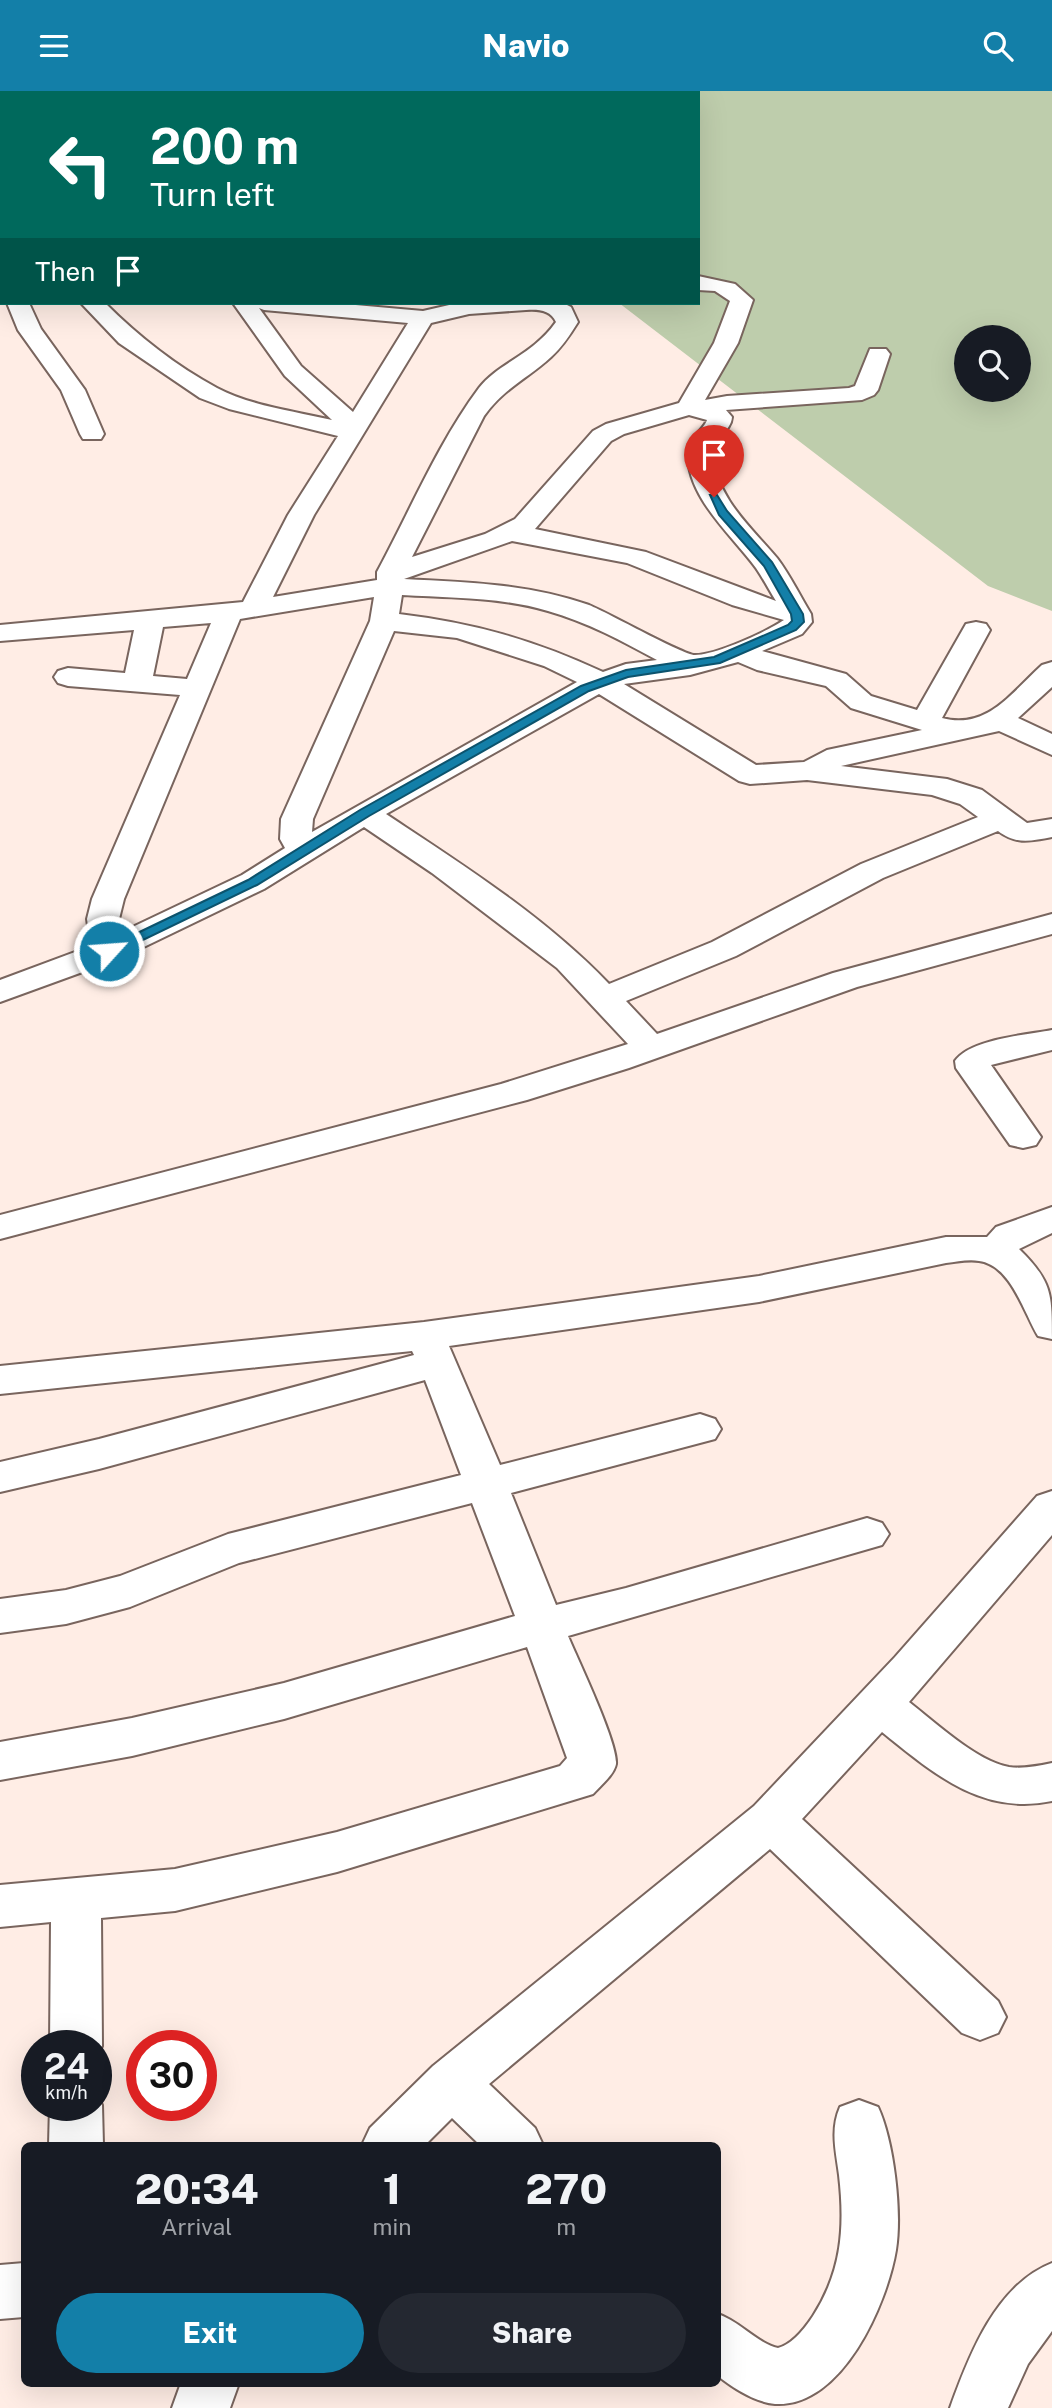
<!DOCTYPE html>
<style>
:root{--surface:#171b24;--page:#242831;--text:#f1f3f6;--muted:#9ea1a6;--accent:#137fa8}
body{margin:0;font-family:"Public Sans",sans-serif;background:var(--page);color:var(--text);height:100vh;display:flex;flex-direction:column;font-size:26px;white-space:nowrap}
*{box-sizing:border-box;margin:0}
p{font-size:23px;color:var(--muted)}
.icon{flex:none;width:38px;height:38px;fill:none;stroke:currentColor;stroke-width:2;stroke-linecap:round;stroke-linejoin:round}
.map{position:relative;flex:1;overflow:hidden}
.side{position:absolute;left:21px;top:2051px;width:700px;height:245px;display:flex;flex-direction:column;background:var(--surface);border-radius:10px;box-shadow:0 7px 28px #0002}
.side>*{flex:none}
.guide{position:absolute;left:0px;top:0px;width:700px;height:214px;box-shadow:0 7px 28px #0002;background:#00695c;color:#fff;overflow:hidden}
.tools{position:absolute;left:954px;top:234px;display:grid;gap:14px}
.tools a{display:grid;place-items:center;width:77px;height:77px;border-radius:50%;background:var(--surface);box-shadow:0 7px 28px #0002;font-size:35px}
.speed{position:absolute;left:21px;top:1939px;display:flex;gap:14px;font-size:35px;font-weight:700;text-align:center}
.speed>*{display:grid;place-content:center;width:91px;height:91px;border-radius:50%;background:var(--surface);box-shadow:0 7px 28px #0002;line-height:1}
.speed small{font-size:18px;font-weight:400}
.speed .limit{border:10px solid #d22;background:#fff;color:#111}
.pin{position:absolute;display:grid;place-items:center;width:60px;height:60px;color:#fff;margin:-72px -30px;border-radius:50% 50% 50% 0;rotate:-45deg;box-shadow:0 0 7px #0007}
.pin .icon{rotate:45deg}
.me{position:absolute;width:77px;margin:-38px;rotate:64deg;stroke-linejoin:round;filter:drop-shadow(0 0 5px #0008)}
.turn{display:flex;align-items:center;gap:24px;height:147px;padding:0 35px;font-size:32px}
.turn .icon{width:91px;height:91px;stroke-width:2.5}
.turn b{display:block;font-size:49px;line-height:60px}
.then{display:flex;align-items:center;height:66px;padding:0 35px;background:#0003;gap:14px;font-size:26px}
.eta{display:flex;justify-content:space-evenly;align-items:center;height:119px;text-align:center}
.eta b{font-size:42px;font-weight:800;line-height:49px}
.primary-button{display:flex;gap:14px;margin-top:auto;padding:14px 35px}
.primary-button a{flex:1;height:80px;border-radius:42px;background:var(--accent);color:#fff;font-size:28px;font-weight:800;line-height:80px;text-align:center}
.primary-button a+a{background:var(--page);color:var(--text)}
header{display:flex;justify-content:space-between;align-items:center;height:91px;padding:0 35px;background:var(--accent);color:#fff;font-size:32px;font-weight:800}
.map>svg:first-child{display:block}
.green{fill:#becdac;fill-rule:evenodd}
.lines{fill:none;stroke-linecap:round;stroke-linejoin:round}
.minor-casing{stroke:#79655e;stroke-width:4}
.minor{fill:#fff;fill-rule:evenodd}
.route{fill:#137fa8;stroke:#0c536d;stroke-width:2}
</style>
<header><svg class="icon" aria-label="menu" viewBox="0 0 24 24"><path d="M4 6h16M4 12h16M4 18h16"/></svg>Navio<svg class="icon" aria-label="search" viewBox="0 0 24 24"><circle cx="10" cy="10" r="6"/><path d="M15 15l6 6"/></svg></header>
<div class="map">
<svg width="1052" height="2317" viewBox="0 0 1052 2317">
<rect width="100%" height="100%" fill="#ffede5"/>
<path class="green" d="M247,0H1052V520L988,495L619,212H698V2ZM966,247H1018V299H966Z"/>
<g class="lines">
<g class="minor-casing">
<path id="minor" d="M75,0H98L74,2Z
M202,0H222L223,2H203Z
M286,0H306L307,2H287Z
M2,22V34L0,35V23Z
M0,106H2L0,119Z
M0,182H2V196H0Z
M698,185L735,193L753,209L738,252L705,309L727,305L849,297L855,295L870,258H886L890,263L878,299L874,304L862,309L726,319L732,326C731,341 712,348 713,363C716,407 751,436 777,467C790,484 800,505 811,523L812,531L802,543L762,560L846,583L871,605L917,619L966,533L976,531L986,533L990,539L942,627C987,639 1011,602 1042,574L1052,571V596L1018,627L1052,643V664L999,640L841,675L947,688L982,699L1027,732L1052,728V746C1030,750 1017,754 998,740L883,787L736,865L626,910L657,943L833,882L1052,823V843L857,896L629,977L527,1009L0,1148V1124L501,993L628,953L557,877L432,782L364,736L264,798L121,867L0,911V889L91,855L87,828L92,808L180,604L68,595L58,592L54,586L58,580L68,577L125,582L134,539L0,550V534L243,511L288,424L338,345L229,318L200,307L119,252L81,212H105C137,244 176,275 217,297C251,315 295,320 332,329L285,285L233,212H333L423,220L458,212H563L571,216L578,231C570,244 562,256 551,266C527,288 504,297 484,325L412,466L485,443L515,428L593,340L606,333L679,312L714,252L730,210L715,200L698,199ZM259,217L264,219L408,232L353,321L301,275ZM526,219C538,218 551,219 556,231C533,264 498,272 479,297C438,352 410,420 377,481V489L273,506L314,424L431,232L469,223ZM689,324L707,329C703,340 688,347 688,361C686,406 732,444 756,477C763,487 769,499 776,510L646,461L535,438L611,350L624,343ZM512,450L627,472L732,514L784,529C766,541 716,564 695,564C683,564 609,522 589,514C529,493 466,491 404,488ZM402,504C451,507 501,506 548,520C587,531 622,550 657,569L626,573L603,581C534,549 474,532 399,523ZM374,506L370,530L281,728L280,748L285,757L242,784L122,841L119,828L124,808L240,528ZM211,532L187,588L153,585L163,536ZM394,540L457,547L544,575L577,591L312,741L313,728ZM738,571L757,579L826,595L851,617L922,639L827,659L804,671L756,674L624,593L690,584ZM599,603L739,690L750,693L807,689L932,704L960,713L978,726L861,773L712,851L609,893C545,826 463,774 386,723Z
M7,212H29L41,238L85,299L104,343L101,348H83L80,343L61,299L18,239Z
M1052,939V959L991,974L1041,1046L1036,1054L1023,1057L1010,1054L956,977L955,970C970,948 1026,944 1052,939Z
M1052,1116V1142L1019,1158C1052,1190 1052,1203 1052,1248L1038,1245C1024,1222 1011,1174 979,1170C968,1168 957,1171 946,1172L759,1211L449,1255L500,1374L700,1323L715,1328L721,1338L715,1348L511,1402L556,1514L626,1497L867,1427L882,1432L889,1443L882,1454L568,1545C578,1569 618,1652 616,1673C614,1684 600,1695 593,1703L337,1781L175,1820L101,1827L102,1955L96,1967V1955H50L51,1831L0,1836V1794L175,1778L337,1741L560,1675L567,1667L527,1556L284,1628L132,1665L0,1689V1651L132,1627L284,1592L515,1525L472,1412L239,1472L130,1516L66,1533L0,1542V1508L66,1499L120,1485L228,1443L461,1384L425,1289L99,1378L0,1401V1371L99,1348L414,1264L412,1260L0,1303V1275L424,1231L759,1185L946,1146H987L996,1136Z
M1052,1400V1444L909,1611C935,1631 976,1670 1009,1676C1023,1678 1038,1675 1052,1672V1710C982,1725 933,1682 882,1641L802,1728L998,1910L1006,1926L998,1942L980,1949L962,1942L770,1758L489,1993L535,2037L543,2054H480L452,2027L425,2054H362L370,2037L433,1975L754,1715L895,1566L1037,1405Z
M96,2001L102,2014L103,2054H49L50,2014H96Z
M859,2009L878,2016C894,2051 902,2121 896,2159C887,2213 842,2317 775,2313C755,2311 733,2297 718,2285V2223C739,2230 760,2254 778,2257C793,2253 805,2237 813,2225C842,2180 845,2136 839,2084C836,2060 830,2039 840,2016Z
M24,2172V2226L0,2228V2174Z
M1052,2172V2240L1028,2273L1008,2317H950C969,2264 996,2194 1052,2172Z
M181,2292H239L230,2317H172Z"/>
</g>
<use href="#minor" class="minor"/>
</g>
<path class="route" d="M710,404H717L727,420L772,471L803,523L804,531L796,539L720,572L628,586L589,600L369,725L257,794L114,863H104V858L248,789L360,719L581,595L626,579L714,566L788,534L792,530L791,523L764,475L719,424Z"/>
</svg>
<div class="tools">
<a><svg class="icon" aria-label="search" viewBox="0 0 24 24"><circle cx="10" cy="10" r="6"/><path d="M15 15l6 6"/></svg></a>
</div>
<div class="speed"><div>24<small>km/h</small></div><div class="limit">30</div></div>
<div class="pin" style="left:714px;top:406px;background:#d93025"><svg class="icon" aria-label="arrive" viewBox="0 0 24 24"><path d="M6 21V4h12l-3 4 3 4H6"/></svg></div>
<svg class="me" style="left:109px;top:860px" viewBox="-20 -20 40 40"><circle r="17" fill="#137fa8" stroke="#fff" stroke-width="3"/><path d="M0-11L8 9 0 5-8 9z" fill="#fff"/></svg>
<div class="guide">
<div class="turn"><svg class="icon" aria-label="left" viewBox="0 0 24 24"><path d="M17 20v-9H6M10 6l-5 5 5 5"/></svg><div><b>200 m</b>Turn left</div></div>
<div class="then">Then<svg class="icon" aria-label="arrive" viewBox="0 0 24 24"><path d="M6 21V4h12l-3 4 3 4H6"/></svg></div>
</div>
<section class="side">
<div class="eta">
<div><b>20:34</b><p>Arrival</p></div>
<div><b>1</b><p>min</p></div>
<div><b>270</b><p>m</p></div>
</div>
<div class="primary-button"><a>Exit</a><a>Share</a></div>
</section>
</div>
